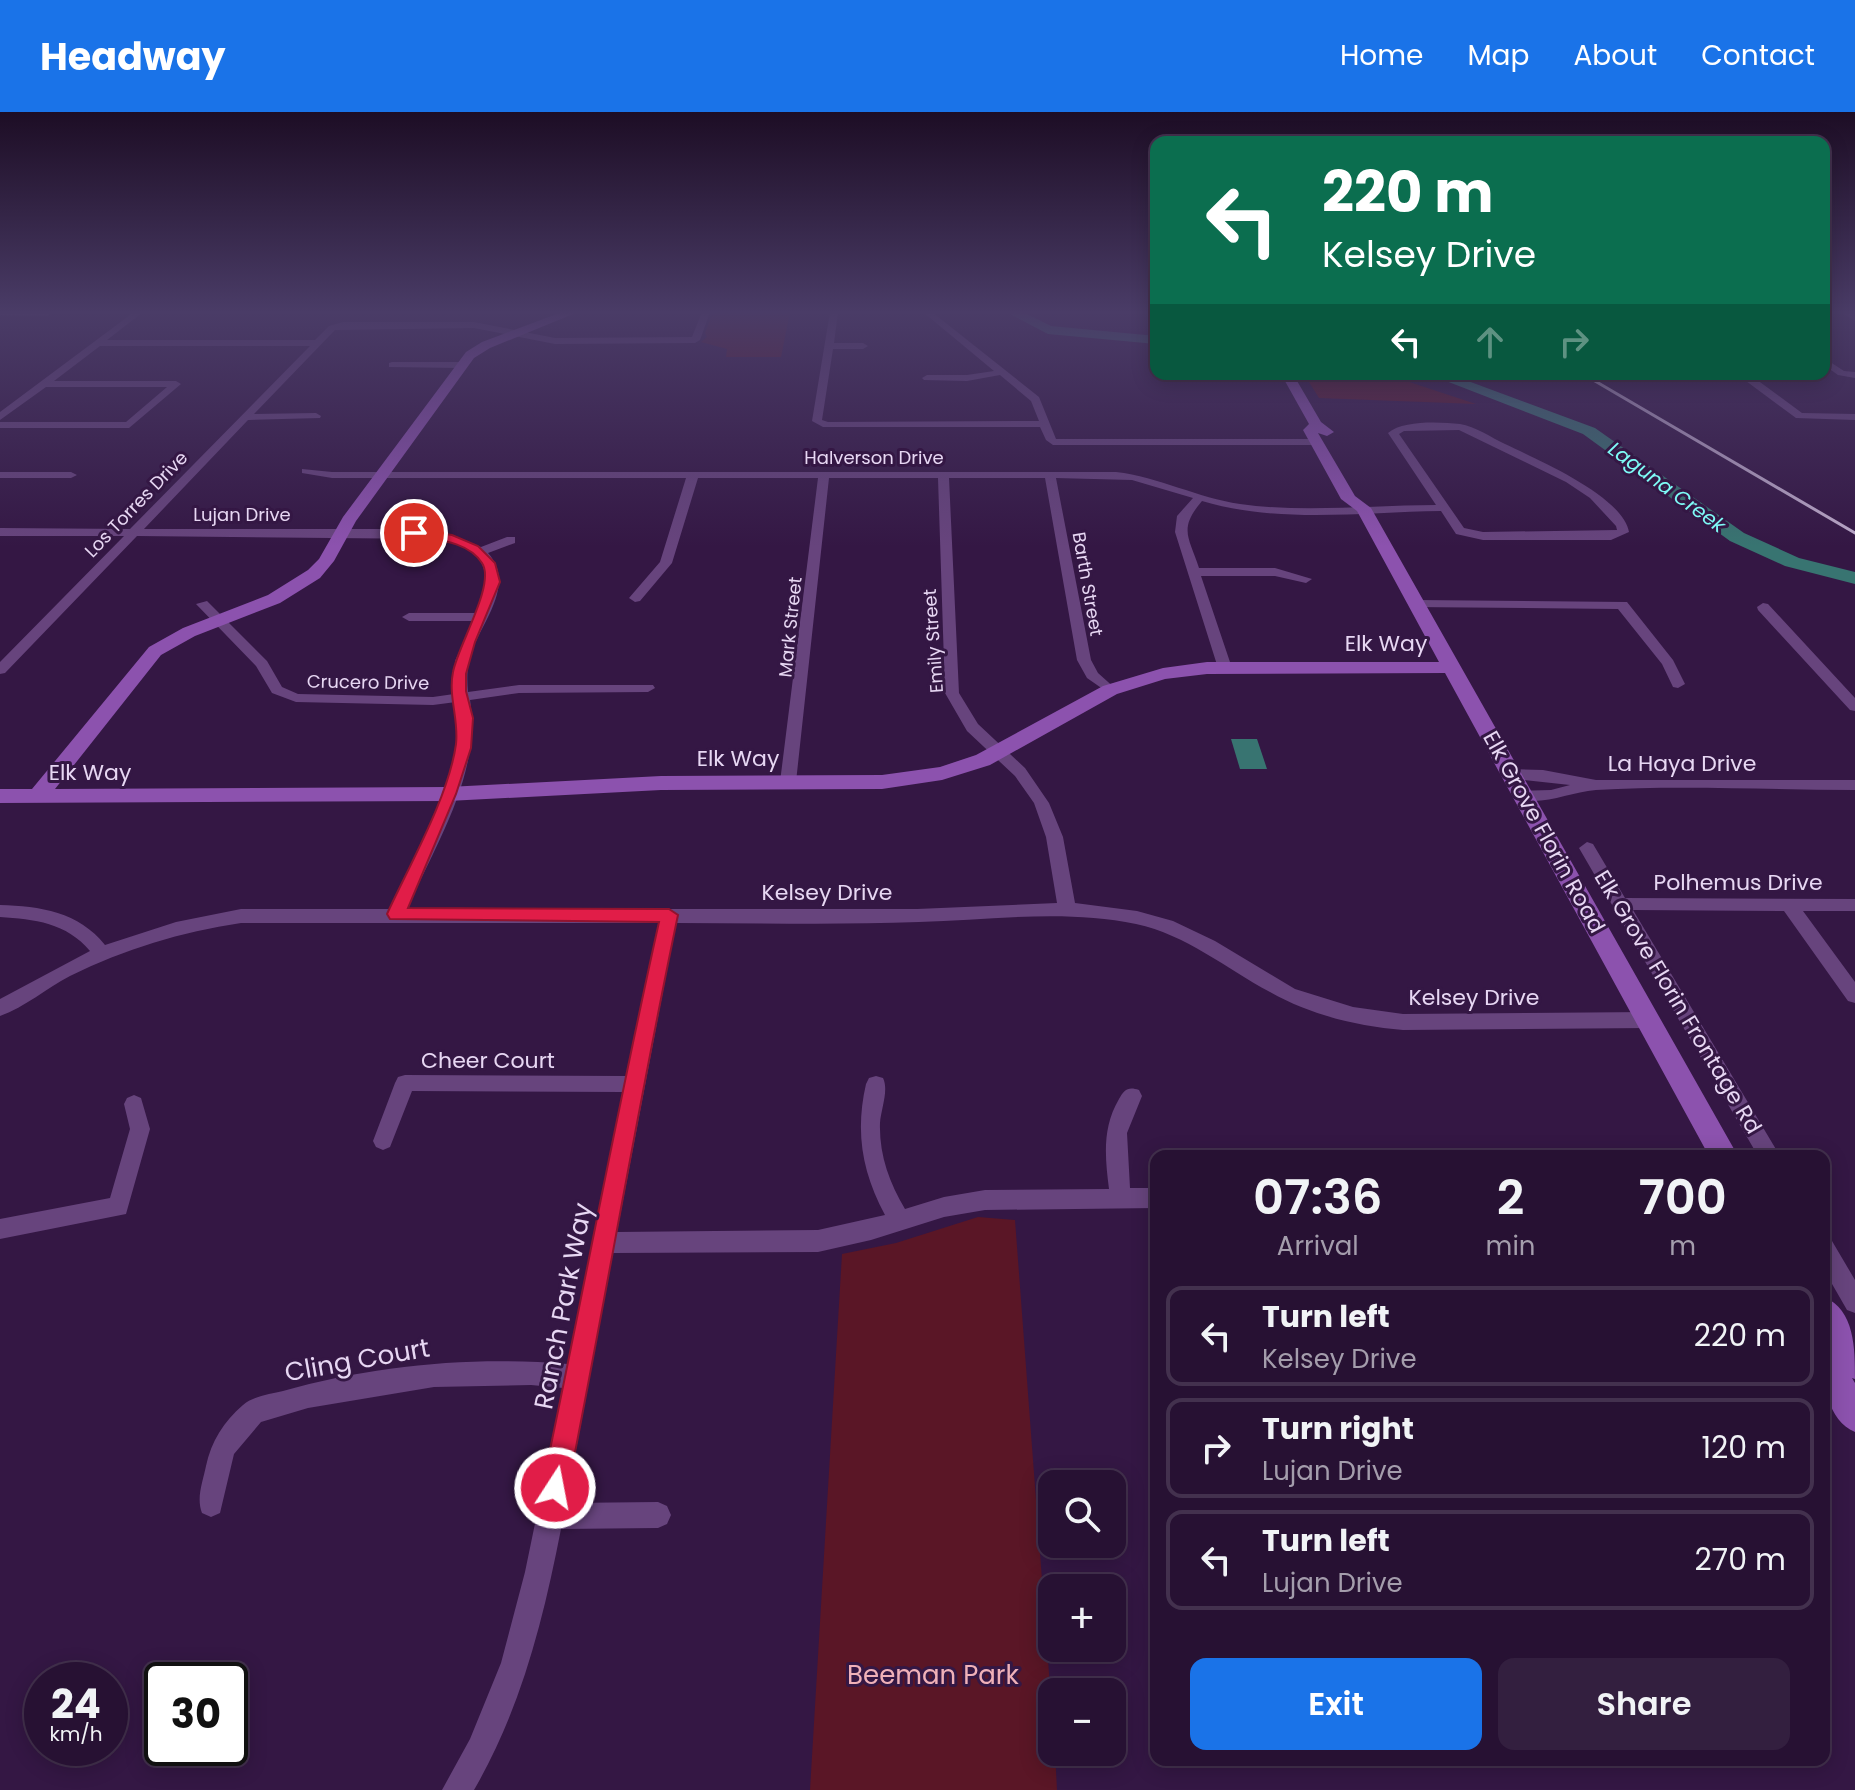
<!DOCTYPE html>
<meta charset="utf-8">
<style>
:root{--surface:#271133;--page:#331f3f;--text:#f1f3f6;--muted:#a49dac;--line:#43314e;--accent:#1a73e8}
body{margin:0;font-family:Poppins,sans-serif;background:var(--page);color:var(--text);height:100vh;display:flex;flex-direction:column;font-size:30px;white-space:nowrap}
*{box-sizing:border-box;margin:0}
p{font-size:26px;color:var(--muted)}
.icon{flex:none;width:44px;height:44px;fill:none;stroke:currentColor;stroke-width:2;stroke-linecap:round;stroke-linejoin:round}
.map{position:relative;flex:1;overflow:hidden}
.drawer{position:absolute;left:1150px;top:1038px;width:680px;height:616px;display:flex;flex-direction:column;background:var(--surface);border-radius:16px;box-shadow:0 4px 20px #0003,0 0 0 2px var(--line)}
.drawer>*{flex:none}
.top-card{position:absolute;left:1150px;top:24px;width:680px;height:244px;border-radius:16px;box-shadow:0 4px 20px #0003,0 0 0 2px var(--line);background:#0b6e4f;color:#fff;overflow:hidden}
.controls{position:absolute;left:1038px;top:1358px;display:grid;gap:16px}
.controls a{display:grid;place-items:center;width:88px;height:88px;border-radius:16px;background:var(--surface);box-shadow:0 4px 20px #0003,0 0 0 2px var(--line);font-size:40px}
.speed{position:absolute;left:24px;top:1550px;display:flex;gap:16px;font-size:40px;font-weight:700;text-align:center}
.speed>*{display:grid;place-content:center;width:104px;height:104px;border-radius:50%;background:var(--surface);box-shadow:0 4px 20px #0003,0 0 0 2px var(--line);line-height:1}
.speed small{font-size:20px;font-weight:400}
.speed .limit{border:4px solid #111;border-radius:12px;background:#fff;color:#111}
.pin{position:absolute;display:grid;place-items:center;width:68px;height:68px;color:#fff;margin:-34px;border:4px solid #fff;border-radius:50%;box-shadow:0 2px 8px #0007}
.me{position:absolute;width:88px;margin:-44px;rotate:11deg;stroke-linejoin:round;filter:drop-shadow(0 0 6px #0008)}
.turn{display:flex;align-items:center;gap:28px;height:168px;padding:0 40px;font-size:36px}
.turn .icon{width:104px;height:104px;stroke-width:2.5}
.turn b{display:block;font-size:56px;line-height:68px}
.lanes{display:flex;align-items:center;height:76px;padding:0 40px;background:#0003;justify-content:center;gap:40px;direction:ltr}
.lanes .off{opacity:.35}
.eta{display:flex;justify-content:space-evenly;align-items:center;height:136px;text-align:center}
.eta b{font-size:48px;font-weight:600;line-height:56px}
.cta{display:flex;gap:16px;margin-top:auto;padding:16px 40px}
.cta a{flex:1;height:92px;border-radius:16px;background:var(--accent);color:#fff;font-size:32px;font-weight:600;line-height:92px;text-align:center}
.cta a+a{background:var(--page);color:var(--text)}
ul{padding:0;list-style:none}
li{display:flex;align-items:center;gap:24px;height:100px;margin:0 16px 12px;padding:0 24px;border:4px solid var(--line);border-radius:16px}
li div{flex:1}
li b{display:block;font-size:30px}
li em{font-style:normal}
header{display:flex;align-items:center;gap:48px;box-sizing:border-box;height:112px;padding:0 40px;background:var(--accent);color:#fff}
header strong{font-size:38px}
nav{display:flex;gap:44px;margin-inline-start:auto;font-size:28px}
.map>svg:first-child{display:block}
.green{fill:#5a1626}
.water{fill:#387471}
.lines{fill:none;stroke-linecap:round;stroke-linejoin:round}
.river{fill:#387471;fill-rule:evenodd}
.street{fill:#67447d;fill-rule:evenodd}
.secondary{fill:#8c52ae;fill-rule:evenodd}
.rail{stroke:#bca9c9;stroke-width:3}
.route{fill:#e11d48;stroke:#92132f;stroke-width:2}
.labels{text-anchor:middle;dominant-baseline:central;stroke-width:6;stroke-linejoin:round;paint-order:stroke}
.far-street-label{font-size:18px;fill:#e7d7f3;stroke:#341744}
.far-water-label{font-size:20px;font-style:italic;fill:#7efbf6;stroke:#341744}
.street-label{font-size:22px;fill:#e7d7f3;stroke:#341744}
.near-street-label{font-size:26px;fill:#e7d7f3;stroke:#341744}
.near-park-label{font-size:26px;fill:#f0b1b8;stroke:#341744}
</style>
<header>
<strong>Headway</strong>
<nav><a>Home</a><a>Map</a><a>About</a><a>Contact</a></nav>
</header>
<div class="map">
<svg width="1855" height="1678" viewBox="0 0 1855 1678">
<rect width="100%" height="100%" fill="#341744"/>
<path class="green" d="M713,200H790L781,245H726L727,237L701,230L707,225L705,221Z
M1304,262H1385L1476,292L1319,286Z
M978,1105L1015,1108L1052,1601V1640H1055L1057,1678H810L842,1142L896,1131Z"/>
<path class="water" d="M1231,627H1257L1267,657H1240Z"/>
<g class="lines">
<path class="river" d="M1006,200H1023L1051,214L1156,224V232L1048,222Z
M1428,262H1449L1595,316L1744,421L1799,446L1855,460V472L1785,454L1730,429L1583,322Z"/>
<path class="street" d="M0,200H51L52,201L48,204L0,203Z
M134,200H143L107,228H315L329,214L343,210H474L555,226L692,225L702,200H710L700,228L695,231L555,232L474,216L335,218L254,302L316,301L321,304L320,306L248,308L144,417H414L452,423L481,435L507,425H515V431L488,441C518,474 478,513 469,548C467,558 467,569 468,580L519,573H653L655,576L648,580L519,581L470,588C482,661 435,733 407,797H917L1057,791L1046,725L1034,691L1015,664L967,619L945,581L938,366H829L796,670L788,675L780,670L818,366H698L672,451L640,489L635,490L629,486L660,450L686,366H332L302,361V357L332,360H1116C1159,365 1198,386 1240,392C1305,401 1371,393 1436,393L1388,321C1403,308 1440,310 1460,312C1475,314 1492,326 1505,332C1536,347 1623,384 1629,420L1611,428H1483L1456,422L1441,399C1362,400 1279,412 1202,389C1178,417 1189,425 1199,456H1275L1312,467L1306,471L1275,464H1201L1232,556L1225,560L1218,556L1175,420L1177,404L1193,386L1132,368L1056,366L1091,548L1098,561L1117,578L1110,582L1087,566L1077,548L1045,366H949L959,581L978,612L1025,656L1049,691L1063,725L1075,791L1137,799L1173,809L1215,829L1295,877L1353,895L1403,902L1649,900L1656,903L1659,908L1656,913L1649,916L1403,918C1356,914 1311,903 1270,880C1225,856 1187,823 1136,812C1064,797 991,808 919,810C838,813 757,811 676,811L617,1120L818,1118L885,1103C862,1060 855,1020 866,972L869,966L876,964L883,966C889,978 881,997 880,1011C879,1042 889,1070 905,1097L944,1085L985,1078L1109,1077C1105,1045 1102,1016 1119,987C1124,978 1128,974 1139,978L1142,984L1127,1021L1130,1076H1156V1096L985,1098L944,1105L871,1128L818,1140L613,1141L566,1391L658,1390L667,1394L671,1403L667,1412L658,1416L561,1417C543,1509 521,1597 474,1678H442L470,1627L501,1551L525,1460L563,1276L531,1273L434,1275L308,1296L261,1310L234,1342L220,1401L211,1405L202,1401C196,1386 203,1369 206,1354C211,1330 224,1309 243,1293C253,1284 271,1282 283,1279C374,1253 474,1244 568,1252L623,980L412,979L390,1035L383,1038L376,1035L373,1029L395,971L398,965L405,963L626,964L659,811H241C181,820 125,837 70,864C47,876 25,895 0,904V887L90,839C67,811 34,807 0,805V793C40,794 79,800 105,833L176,810L241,797H389C418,734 467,662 456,590L433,593L296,590L272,581L256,554L196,492L207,489L267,549L282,575L298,582L433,585L454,582L455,549L473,509H409L402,505L409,501H477C496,457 483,436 436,427L137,424L5,561L0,562V550L124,424H0V416L130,417L310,234H100L54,269H176L181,272L129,316H0V310H126L167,275H46L0,308V300ZM1459,318L1566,370L1590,386L1616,414L1617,418L1483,420L1464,416L1399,322L1404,319Z
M830,200H838L834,231H863L868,234L863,237H833L822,308L828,310L1039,309L1031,289L1000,263L967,269L924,268L922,266L927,263H967L994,259L923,200H932L1039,285L1056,327H1317L1322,330L1317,333H1053L1046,328L1040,315H823L812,309Z
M1841,200L1855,202V209Z
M1824,246L1844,259L1855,260V266L1838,263L1824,253Z
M392,250H461L466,253L461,256L389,255V251Z
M1749,262L1802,301L1855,302V308L1796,306L1746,269H1711L1706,266L1711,263Z
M0,360H71L77,363L71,366H0Z
M1416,488L1627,490L1673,548L1685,572L1678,576L1673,575L1662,552L1618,497L1411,495L1410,492Z
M1763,491L1768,492L1855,586V599L1850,598L1758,498L1757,495Z
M1511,657L1543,658L1596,668H1855V678C1769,678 1682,673 1596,678C1569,680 1545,694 1517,687L1515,683L1517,679L1551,678L1570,673L1506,666L1503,662Z
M1587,730L1593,732L1625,786L1855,787V799H1803L1855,870V891L1848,889L1784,799L1633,798L1780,1044H1758L1579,736Z
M134,983L141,986L150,1017L126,1102L0,1127V1107L110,1086L130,1017L124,992L127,986Z
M1824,1126L1832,1129L1855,1168V1201L1847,1198L1824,1158Z"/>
<path class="secondary" d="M562,200H578L490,236L474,246L356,409L334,449L320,466L280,491L195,524L161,543L55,677L448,675L661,664L882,663L940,655L976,643L1103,574L1163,556L1207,550H1439L1357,399L1341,387L1303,318L1309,312L1281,262H1293L1321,310L1334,320L1327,324L1318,321L1355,384L1371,396L1738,1044H1709L1445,561L1207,562L1165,567L1117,582L990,653L942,668L882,677L661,678L448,689L0,691V677H32L149,535L183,516L268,483L308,458L319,447L343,405L466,240L482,230Z
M1824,1185C1855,1198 1855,1237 1855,1267L1852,1266L1855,1271V1320C1812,1302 1824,1222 1824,1185Z"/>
<path class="rail" d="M1583,262L1855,421"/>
</g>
<linearGradient id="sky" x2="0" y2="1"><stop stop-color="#1d0d25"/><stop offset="0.46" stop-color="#4a3c67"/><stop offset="1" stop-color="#4a3c67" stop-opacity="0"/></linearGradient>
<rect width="1855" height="435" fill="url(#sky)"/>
<path class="route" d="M414,417L452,423L478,434L495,451L500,470L475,530L466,562V579L473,606L471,636L456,682L408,796L669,797L678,803C638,994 606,1185 568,1376L564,1385L555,1389L546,1385L542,1376C582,1187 617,998 659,810L390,807L387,802C409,754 449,684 456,632C459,608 448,584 453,560C458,533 496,472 482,451C467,428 434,428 410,423L408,421Z"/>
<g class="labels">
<g class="far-street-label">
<text x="874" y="345">Halverson Drive</text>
<text transform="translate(136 392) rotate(-46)">Los Torres Drive</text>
<text x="242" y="402">Lujan Drive</text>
<text transform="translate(1088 472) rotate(80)">Barth Street</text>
<text transform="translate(790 515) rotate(-84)">Mark Street</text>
<text transform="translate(933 529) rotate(-94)">Emily Street</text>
<text transform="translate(368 570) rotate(1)">Crucero Drive</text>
</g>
<g class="far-water-label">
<text transform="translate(1667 375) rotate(36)">Laguna Creek</text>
</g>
<g class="street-label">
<text x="1386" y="531">Elk Way</text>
<text x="738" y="646">Elk Way</text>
<text x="1682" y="651">La Haya Drive</text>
<text x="90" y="660">Elk Way</text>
<text transform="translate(1544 720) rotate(61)">Elk Grove Florin Road</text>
<text x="1738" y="770">Polhemus Drive</text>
<text x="827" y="780">Kelsey Drive</text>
<text x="1474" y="885">Kelsey Drive</text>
<text transform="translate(1678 890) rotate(59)">Elk Grove Florin Frontage Rd</text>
<text x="488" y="948">Cheer Court</text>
</g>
<g class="near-street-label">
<text transform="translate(563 1194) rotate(-79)">Ranch Park Way</text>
<text transform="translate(357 1248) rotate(-10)">Cling Court</text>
</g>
<g class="near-park-label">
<text x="933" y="1563">Beeman Park</text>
</g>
</g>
</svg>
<div class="controls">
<a><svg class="icon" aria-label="search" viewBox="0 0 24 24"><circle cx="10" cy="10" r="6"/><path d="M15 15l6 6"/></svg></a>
<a>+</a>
<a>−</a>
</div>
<div class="speed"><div>24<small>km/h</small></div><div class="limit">30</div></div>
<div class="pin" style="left:414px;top:421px;background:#d93025"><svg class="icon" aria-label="arrive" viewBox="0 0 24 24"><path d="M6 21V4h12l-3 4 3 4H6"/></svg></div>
<svg class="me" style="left:555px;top:1376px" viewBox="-20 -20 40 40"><circle r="17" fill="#e11d48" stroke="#fff" stroke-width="3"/><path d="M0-11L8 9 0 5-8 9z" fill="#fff"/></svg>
<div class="top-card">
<div class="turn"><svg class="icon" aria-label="left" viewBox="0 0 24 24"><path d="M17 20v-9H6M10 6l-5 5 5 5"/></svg><div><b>220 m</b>Kelsey Drive</div></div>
<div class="lanes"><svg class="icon" aria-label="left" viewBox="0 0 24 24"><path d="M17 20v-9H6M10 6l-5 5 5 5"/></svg><svg class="icon off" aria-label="ahead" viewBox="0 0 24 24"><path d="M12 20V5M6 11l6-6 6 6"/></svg><svg class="icon off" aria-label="right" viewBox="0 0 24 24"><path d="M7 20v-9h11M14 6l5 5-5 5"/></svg></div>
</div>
<section class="drawer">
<div class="eta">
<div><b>07:36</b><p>Arrival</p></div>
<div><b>2</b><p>min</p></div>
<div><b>700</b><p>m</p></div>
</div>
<ul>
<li><svg class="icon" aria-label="left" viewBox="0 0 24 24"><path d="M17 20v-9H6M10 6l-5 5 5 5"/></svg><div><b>Turn left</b><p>Kelsey Drive</p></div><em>220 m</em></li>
<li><svg class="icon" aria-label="right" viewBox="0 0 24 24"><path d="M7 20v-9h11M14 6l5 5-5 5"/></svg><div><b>Turn right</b><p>Lujan Drive</p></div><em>120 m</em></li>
<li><svg class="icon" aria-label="left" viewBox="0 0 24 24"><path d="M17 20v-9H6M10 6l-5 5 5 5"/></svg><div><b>Turn left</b><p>Lujan Drive</p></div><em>270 m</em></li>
</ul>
<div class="cta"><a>Exit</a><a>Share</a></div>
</section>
</div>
